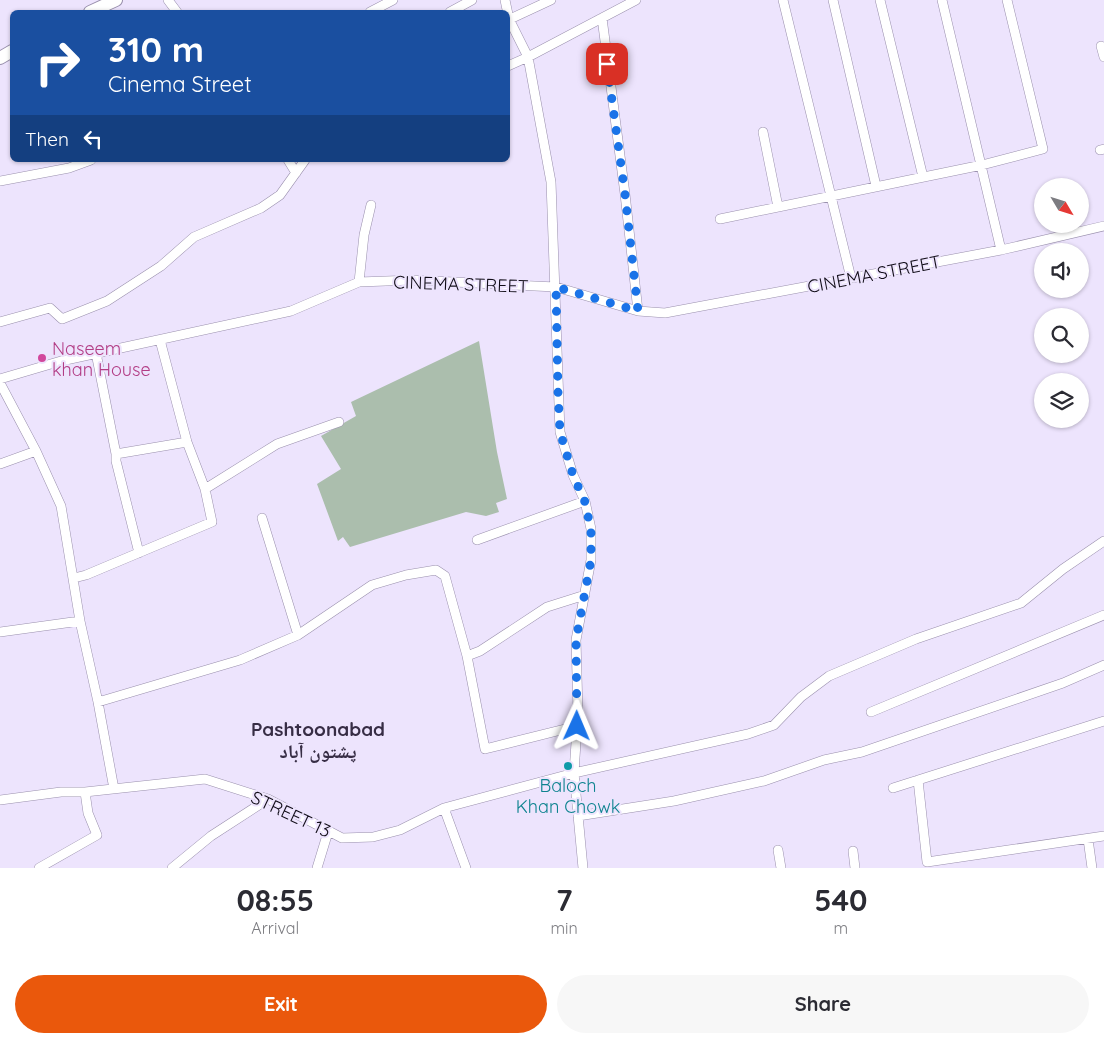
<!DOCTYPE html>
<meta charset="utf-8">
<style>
:root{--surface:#fff;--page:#f7f7f7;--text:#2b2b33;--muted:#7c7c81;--accent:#ea580c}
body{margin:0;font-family:Quicksand,"Noto Naskh Arabic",sans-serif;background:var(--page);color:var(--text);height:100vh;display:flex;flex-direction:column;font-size:19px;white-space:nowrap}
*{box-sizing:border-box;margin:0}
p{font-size:16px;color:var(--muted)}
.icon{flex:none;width:28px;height:28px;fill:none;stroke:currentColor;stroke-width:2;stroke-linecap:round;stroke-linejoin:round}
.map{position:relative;height:868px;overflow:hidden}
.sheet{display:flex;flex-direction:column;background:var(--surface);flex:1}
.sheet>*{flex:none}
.top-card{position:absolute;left:10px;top:10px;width:500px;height:152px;border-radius:8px;box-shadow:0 1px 4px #0004;background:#1a4fa0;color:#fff;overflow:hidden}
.needle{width:32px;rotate:128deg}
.tools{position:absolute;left:1034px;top:178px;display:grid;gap:10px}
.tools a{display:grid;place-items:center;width:55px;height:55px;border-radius:50%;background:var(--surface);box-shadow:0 1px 4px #0004;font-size:25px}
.pin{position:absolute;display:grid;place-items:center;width:42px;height:42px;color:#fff;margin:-21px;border-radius:10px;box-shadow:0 2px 8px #0006}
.me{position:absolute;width:55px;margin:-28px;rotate:1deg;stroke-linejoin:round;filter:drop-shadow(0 0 4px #0008)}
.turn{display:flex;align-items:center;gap:18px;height:105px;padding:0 15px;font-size:22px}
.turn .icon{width:65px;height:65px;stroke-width:2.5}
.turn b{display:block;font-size:35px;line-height:42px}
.then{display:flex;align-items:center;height:48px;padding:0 15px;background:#0003;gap:10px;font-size:19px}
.eta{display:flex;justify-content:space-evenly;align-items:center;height:85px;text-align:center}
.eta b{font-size:30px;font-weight:700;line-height:35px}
.primary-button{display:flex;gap:10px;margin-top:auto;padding:10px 15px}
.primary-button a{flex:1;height:58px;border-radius:30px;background:var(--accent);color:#fff;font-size:20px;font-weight:700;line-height:58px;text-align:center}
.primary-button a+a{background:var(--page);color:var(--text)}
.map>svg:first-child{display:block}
.green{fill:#abbead}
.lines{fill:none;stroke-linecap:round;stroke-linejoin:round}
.street-casing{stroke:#9a90ad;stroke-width:10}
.secondary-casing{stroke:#9a90ad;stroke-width:14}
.street{stroke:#fff;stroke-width:9}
.secondary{stroke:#fff;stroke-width:12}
.route{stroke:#1a73e8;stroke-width:9;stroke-dasharray:0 16.2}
.hotel-dot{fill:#d1479c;stroke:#ede4fd;stroke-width:2}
.culture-dot{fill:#0f9aa8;stroke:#ede4fd;stroke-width:2}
.labels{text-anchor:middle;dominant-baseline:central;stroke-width:4;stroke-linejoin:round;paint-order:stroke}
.street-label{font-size:18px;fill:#100c17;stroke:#ede4fd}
.hotel-label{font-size:18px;fill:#b23c85;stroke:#ede4fd;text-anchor:start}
.culture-label{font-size:18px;fill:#0d838f;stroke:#ede4fd}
.neighbourhood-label{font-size:19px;font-weight:bold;fill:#372d45;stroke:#ede4fd}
</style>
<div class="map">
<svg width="1104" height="868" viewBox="0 0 1104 868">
<rect width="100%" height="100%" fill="#ede4fd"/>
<path class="green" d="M479,341L497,452L507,499L496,503L499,512L486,516L466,512L350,547L343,537L338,541L317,484L341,469L321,436L356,416L351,402Z"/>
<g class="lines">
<g class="street-casing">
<path id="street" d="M168,0L177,12
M505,0L509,19L528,57L551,182L560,432L573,475L585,501L591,529V560L576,640L578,712L574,773L583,868
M783,0L851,278
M833,0L876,186
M880,0L923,177
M942,0L1001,250
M370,12L393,0
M450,12L472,0
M602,18L625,194L638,311
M508,20L551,0
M1101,46L1104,57
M508,66L528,57L636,0
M763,132L778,207
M1100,150L1104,149
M288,160L296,173
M0,181L69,168L91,160
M720,219L982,165L1043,149L1007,0
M359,282L364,235L371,205
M0,322L50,308L62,319L107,301L161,266L194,237L261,208L280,195L305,160
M96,353L116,454V461L139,553
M0,379L61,361L291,311L359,282L413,280L556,287L638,311L665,313L1001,250L1104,226
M0,383L36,451L61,506L80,621L98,702L114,789
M116,454L187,442
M0,464L36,451
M205,489L277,444L339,422
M262,518L298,635
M477,540L585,501
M74,578L86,575L212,522L205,489L187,442L160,340
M0,632L80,621
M467,656L480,651L547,607L585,595
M98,702L240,660L298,635L372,585L406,575L436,570L445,576L467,656L485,749L577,726
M871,712L1104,615
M918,780L927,862L1104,836
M893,788L1104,721
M0,800L61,792H85L205,779L268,799L342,838L373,837L400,830L444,808L574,773L748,734L774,725L801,697L829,676L916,639L1021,603L1063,569L1104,541
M444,808L466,868
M578,816L674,801L764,781L824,760L862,752L1063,683L1104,665
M1088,839L1092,868
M778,850L781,868
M853,851L855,868
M39,868L97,835L88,813L85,792
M172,868L211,836L268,799
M317,868L328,832"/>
</g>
<g class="secondary-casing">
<path id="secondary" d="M90,12L116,0
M0,58L12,51"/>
</g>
<use href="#street" class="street"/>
<use href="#secondary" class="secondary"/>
</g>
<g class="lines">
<path class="route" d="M577,726L576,640L591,560V530L585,502L573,475L560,432L558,392L556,287L638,311L625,194L607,64"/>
</g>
<circle class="hotel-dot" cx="42" cy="358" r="5"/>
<circle class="culture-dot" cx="568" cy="766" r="5"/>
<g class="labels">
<g class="street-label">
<text transform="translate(874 274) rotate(-11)">CINEMA STREET</text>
<text transform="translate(461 284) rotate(2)">CINEMA STREET</text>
<text transform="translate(291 814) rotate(25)">STREET 13</text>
</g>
<g class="hotel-label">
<text x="52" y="348">Naseem<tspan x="52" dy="21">khan House</tspan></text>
</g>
<g class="culture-label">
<text x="568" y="785">Baloch<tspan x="568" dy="21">Khan Chowk</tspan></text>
</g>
<g class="neighbourhood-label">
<text x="318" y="729">Pashtoonabad<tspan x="318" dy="22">پشتون آباد</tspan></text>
</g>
</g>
</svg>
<div class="tools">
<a><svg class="needle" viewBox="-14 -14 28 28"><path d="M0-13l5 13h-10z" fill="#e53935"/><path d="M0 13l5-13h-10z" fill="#7c7c81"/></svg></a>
<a><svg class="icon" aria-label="sound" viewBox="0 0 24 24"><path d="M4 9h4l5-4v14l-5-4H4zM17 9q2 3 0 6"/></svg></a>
<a><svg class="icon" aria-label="search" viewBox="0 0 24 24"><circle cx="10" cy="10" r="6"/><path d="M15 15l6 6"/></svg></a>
<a><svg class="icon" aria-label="layers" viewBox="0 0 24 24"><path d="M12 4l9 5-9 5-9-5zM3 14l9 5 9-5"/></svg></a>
</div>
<div class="pin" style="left:607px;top:64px;background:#d93025"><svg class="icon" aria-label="arrive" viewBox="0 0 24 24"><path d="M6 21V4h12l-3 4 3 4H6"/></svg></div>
<svg class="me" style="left:577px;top:726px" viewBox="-20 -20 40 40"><path d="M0-17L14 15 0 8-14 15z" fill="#1a73e8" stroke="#fff" stroke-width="4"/></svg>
<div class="top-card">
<div class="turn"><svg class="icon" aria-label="right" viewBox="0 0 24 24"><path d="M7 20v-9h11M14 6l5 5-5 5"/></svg><div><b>310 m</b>Cinema Street</div></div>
<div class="then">Then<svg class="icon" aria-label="left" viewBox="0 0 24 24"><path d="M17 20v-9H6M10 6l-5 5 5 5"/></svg></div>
</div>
</div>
<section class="sheet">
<div class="eta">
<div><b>08:55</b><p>Arrival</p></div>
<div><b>7</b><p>min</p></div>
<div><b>540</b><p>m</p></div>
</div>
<div class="primary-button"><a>Exit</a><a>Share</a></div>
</section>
